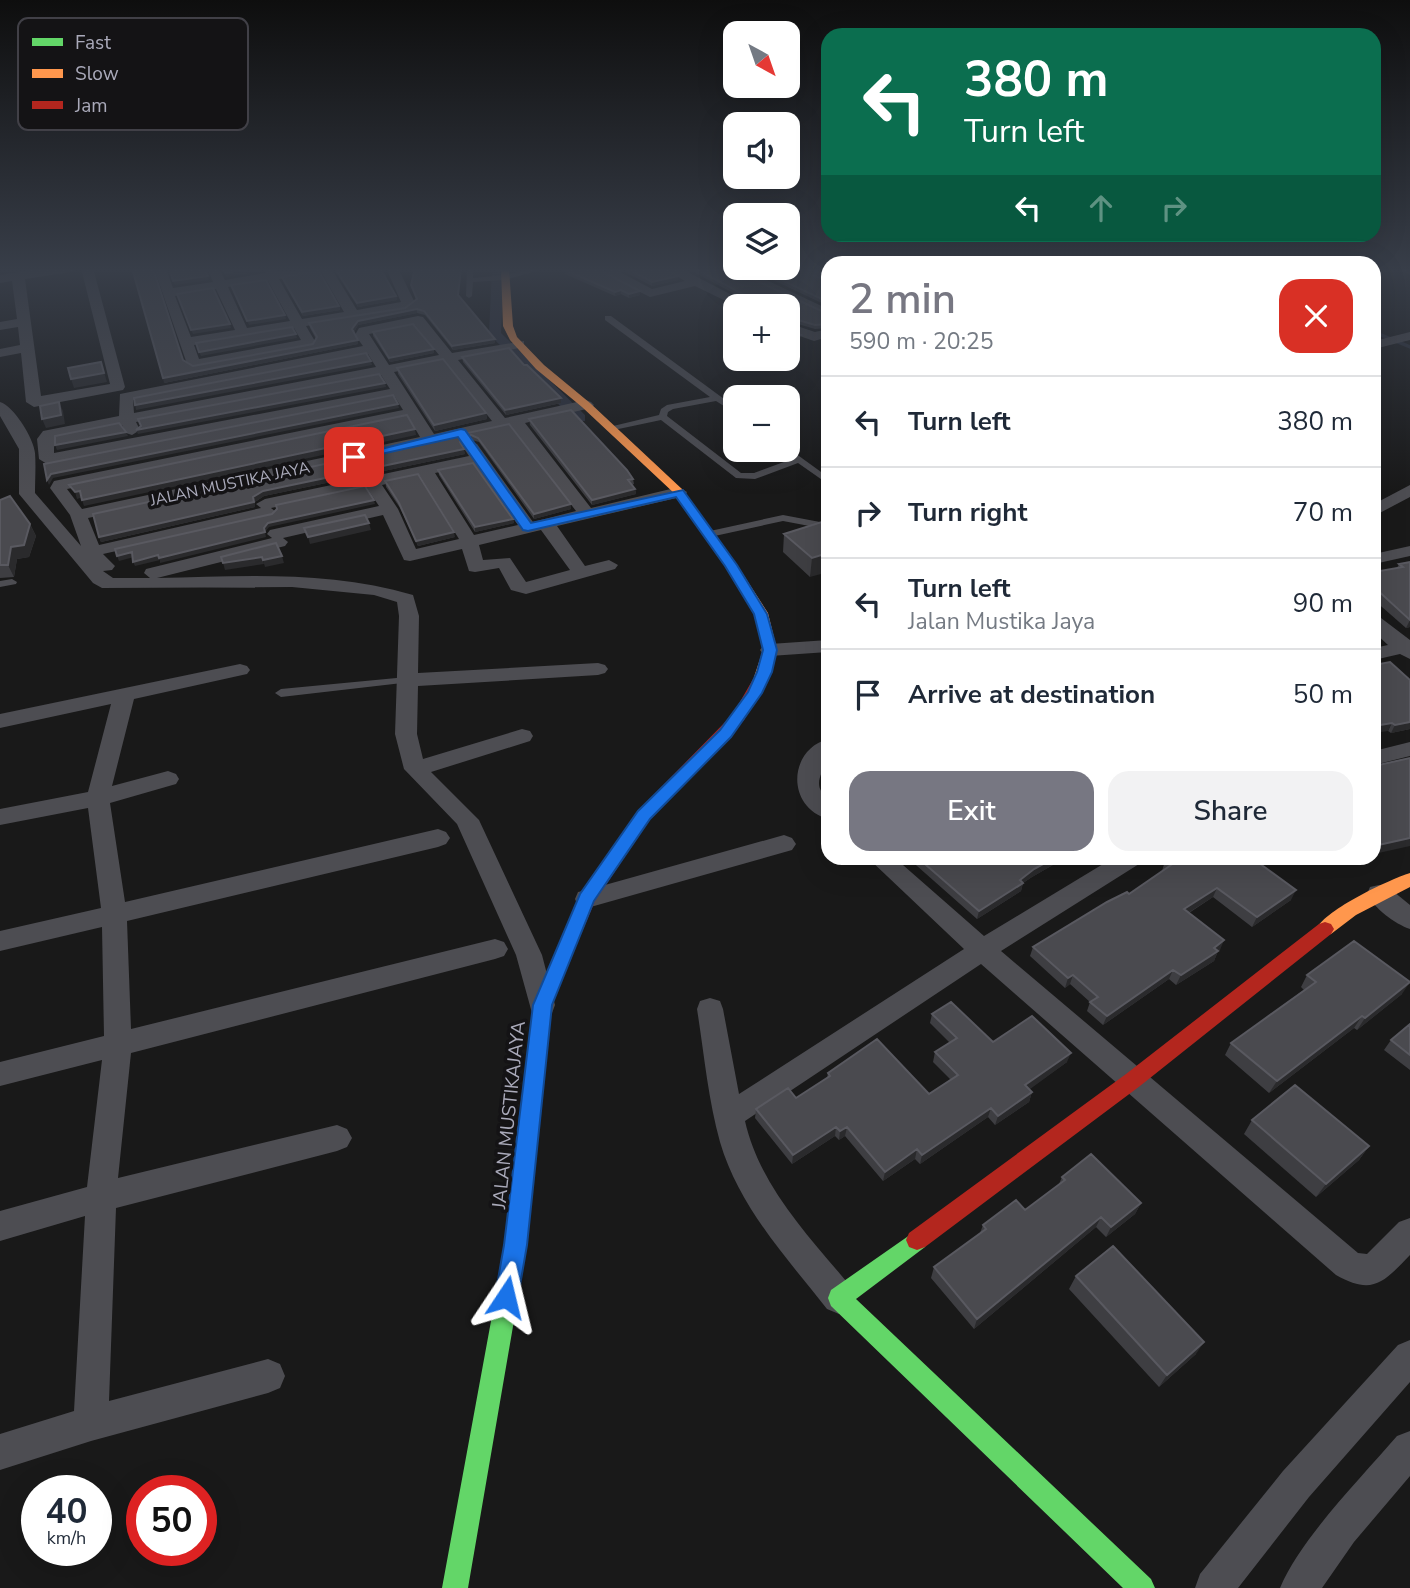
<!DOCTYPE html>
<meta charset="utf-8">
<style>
:root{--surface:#fff;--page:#f2f2f3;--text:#1f2937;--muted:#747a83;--line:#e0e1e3;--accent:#777782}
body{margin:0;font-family:"Nunito Sans",sans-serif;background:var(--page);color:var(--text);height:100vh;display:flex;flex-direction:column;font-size:26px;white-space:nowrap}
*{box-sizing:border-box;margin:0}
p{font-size:23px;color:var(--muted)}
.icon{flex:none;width:38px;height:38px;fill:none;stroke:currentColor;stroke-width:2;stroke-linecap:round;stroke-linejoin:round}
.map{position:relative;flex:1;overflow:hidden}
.sheet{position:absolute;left:821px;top:256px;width:560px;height:609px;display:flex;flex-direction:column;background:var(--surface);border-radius:21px;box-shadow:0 7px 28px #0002}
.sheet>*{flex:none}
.banner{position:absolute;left:821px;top:28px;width:560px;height:214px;border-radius:21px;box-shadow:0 7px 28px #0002;background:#0b6e4f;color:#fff;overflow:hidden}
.needle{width:46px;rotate:140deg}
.buttons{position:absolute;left:723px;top:21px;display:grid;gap:14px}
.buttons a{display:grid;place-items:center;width:77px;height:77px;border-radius:14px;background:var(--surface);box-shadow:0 7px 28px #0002;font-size:35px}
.speed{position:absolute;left:21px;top:1475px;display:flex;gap:14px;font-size:35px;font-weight:700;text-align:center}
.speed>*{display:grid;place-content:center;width:91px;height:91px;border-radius:50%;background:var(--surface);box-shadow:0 7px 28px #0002;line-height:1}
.speed small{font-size:18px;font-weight:400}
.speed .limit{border:10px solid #d22;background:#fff;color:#111}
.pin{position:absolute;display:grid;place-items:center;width:60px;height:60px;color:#fff;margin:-30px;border-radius:14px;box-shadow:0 4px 10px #0006}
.me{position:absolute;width:77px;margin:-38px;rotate:10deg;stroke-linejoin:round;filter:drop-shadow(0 0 5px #0008)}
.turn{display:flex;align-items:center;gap:24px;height:147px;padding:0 28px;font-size:32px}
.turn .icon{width:91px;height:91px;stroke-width:2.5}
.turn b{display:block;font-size:49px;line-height:60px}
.lanes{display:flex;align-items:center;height:66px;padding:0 28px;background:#0003;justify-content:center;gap:35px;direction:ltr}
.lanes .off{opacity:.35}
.round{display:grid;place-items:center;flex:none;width:74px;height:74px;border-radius:21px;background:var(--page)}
.head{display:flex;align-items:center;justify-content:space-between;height:119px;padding:0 28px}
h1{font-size:42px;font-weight:600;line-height:52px;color:var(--accent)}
.button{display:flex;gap:14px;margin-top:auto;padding:14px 28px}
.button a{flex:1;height:80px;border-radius:21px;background:var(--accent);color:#fff;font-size:28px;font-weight:600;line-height:80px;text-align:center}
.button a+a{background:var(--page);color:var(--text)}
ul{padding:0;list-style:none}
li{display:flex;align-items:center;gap:21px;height:91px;padding:0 28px;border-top:2px solid var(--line)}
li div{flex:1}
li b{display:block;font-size:26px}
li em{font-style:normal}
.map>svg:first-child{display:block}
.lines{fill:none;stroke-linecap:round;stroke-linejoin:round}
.stream{stroke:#2b2f3b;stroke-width:3.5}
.canal{fill:#2b2f3b;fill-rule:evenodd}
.lane{fill:#4d4d52;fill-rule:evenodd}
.street{fill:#4d4d52;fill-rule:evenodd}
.fast{fill:#63d668;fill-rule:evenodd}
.slow{fill:#ff974d;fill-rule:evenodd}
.jam{fill:#b3261e;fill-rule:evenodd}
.wall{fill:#3e3e42}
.shaded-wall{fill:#2a2a2c}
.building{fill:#4a4a4f;stroke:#595960;stroke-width:2}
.route{fill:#1a73e8;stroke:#114b97;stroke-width:2}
.labels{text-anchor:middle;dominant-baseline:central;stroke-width:7;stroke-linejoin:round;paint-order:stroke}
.far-street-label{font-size:16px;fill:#aaaaba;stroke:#141315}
.street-label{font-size:19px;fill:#aaaaba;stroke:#141315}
.key{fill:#141315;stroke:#414047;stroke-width:2}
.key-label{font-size:19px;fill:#aaaaba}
</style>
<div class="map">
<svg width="1410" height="1588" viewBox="0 0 1410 1588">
<rect width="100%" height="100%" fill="#191919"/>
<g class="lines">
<path class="stream" d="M1374,332L1410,347"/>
<path class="canal" d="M492,268H504L501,333L585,415V421H575L489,334Z"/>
<path class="lane" d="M467,268H473V278L506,275L534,268H547L504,280L473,282L472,296L469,298L466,296Z
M605,316H611L735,407V413L716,401L673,409L668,412L667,416L741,473H754L792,459L781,450H788V448L828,477V484L798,463L755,479L736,478L661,420L609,431V427L659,415L661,409L667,405L710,397L605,320Z
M783,515L820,522L825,525L820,528L783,521L710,537L705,534L710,531Z
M12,579L17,582L16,584L0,587V581Z
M407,677L411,678L413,680L411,682L281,697L275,693L281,689Z"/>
<path class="street" d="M44,268H77L71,272L25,279L41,396L110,384L81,268H93L125,387L123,390L34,407L26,402L21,353L0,357V349L20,345L18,327L0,330V322L17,319L12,281L0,283V275Z
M154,268H166L173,288L213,282L207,268H219L225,280L265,273L264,268H276L277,272L331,268L357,310L401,302L386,268H398L415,303L404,310L306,326L316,343L314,346L194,368L187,364ZM321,272L344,312L302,319L279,279ZM268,281L290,321L247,328L228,287ZM216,289L235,330L191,337L175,296ZM294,328L301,340L199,359L194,345Z
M608,268H627L620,272L652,289L685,281L663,268H680L753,306H736L695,286L650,297L606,275L604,272Z
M724,268H741L828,309V318Z
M793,268H810L828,277V286Z
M1397,268H1410V274L1399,271Z
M418,316L423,317L452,353L524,341V347L458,360L505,418L586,400L591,402L594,405L591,408L525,423L591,508L679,487L687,492L685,496L557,526L585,566L609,560L618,565L615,569L526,594L511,590L499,568L475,572L469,571L462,549L410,561L404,560L383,515L283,538L288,542L285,546L157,578C243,576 329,570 413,595L419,616L418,673L598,663L605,665L608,669L605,673L598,675L418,686L417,734L423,759L522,729L530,731L533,736L530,741L431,772L479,820L542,955L555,1005L552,1013L542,1016L532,1013L516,955L457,824L404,769L395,734L399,616L397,602L374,595L292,587L102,588L93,583L19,494V449L0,416V402C14,406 34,439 35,453C36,466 35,480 35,493L81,546L70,515L50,488L54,481L403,410L395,397L47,464L39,459L37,439L43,431L119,416L120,394L363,346L355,335L359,328ZM415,325L439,355L389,365L369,334ZM368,354L376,367L134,413L133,400ZM445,362L492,421L434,434L394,372ZM381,375L390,389L54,453V438L122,425L126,433L132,435L140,430L136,422ZM409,418L420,437L82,509L67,489ZM511,426L576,511L533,522L477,444L471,442L463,447L469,456L265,499L256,504L261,508L99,545L88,518ZM475,465L518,525L474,535L435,473ZM420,476L459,539L416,549L398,509L382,485ZM367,488L379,506L270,530L267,534L272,538L146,569L144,573L150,578H113L103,571L112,570L115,566L103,554L273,516L276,512L271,508ZM541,530L570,570L526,582L510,558L483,560L479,545Z
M788,323L815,332L828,329V337L814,341L788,332Z
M1410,332V340L1374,349V341Z
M1410,485V497L1374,516V504Z
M1410,546V556L1374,564V554Z
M1374,616L1381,618L1410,640V659L1400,654L1374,660V648L1388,645L1374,632Z
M828,640V652L770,656L763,654L760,650L763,646L770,644Z
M240,664L247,666L250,670L247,674L134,699L112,786L168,771L176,774L179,779L176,784L110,803L125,902L438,829L446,832L450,838L446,844L438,847L127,921L131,1029L495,939L504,942L508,949L504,956L495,959L131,1053L118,1178L337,1125L347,1129L352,1138L347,1147L337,1151L116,1208L109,1401L268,1359L280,1364L285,1376L280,1388L268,1393L91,1441L0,1470V1434L74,1411L85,1216L0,1241V1211L87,1187L102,1060L0,1086V1062L104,1036L102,927L0,951V931L101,908L88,808L0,825V809L88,792L111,704L0,728V714Z
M828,739C828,744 829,751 828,757C824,772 810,785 828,798V819C786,807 788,750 828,739Z
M1410,742V756L1374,765V751Z
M784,835L792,838L796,844L792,850L587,908L578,906L575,899L578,892L587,890Z
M868,858H895L984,936L1113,858H1143L1139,864L1001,951L1358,1253L1367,1254L1399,1222L1410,1218V1255C1384,1282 1373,1296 1336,1275L981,964L745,1121C760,1187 809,1236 851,1287L855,1298L851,1309L839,1314L827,1309C787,1258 739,1207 720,1142C708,1099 704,1053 697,1009L700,1001L710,998L720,1001L723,1009L739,1094L964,949Z
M1379,885L1388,887L1410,905V929C1395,924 1374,908 1367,894L1370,887Z
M1410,1340V1382L1309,1497L1238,1588H1195L1200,1574L1283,1471L1398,1345Z
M1410,1431V1476L1354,1542L1322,1588H1280C1301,1538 1361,1478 1397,1436Z"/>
<path class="fast" d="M527,1131L534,1133L537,1140L527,1245L468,1588H442L505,1245L517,1140L520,1133Z
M917,1230L925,1233L928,1240L925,1247L856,1299L1151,1579L1155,1588H1123L831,1306L828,1298L831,1290Z"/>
<path class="slow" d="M501,268H509L513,326L517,337L544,365L590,403L683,490L737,565L768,613L777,650L766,680H756L754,677L763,650L754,613L725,565L675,494L582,407L536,369L510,340L503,326Z
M1410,873V887L1356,915L1331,934L1325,936L1319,934L1316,929C1327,909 1388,880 1410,873Z"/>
<path class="jam" d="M761,673L768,677L744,720L650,819L595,901L551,1005L537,1140L534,1147L527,1149L520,1147L517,1140L533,1005L578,899L638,811L733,714L756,674Z
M1325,922L1331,924L1334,929L1331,934L1140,1086L925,1247L917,1250L909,1247L906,1240L909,1233L1126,1074L1319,924Z"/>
</g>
<path class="wall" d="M333,268H380L396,296L397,300L358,307Z
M625,268L678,276V280L652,286L625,272Z
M686,268H729L828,314V328L815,329L788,321V306H757L754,304Z
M748,268H798L828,282V306Z
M817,268H828V274Z
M565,270H603L605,273L640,295L629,298L621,294L615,296L565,274Z
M282,277L339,306L340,310L303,316L283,281Z
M411,285L459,296L495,339V343L453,350L425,315L417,313L358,325L354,332L358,344L164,383L183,360L193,366L313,344L316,339L310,328L309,323L405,308L416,300Z
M373,332L434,349V353L390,362L373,336Z
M462,357L524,365L561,403L506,415L463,362Z
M397,368L486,413L487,419L435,431L398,374Z
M529,419L633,479L634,484L632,485L635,489L636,494L592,505L530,425Z
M509,424L571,509L534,519L479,442L472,440L462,446L465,454L264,496L255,502V507L101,542L99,537Z
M438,470L513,519L514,523L475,532L439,475Z
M385,481L455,537L418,546L400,508L386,487Z
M0,500L30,524L36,536L29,557L17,559L14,577L0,578Z
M828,520L810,577L783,552L784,534Z
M1410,562V627L1406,628L1374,600V572L1397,568L1399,564Z
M1410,680V729L1391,733L1388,731Z
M908,858H1065L1032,877L1023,883L1021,891L977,919Z
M1165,861L1291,900L1252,927L1213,897L1189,913L1220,950L1218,951L1214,961L1176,985L1169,979L1103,1025L1087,1011L1090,1002L1070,984L1065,988L1030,956L1033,947L1129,894L1162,871Z
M1307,975L1402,994L1357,1030L1354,1028L1269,1093L1225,1055L1231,1043L1304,990L1301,987Z
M932,1014L993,1042L1067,1062L1029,1089L1032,1092L1029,1102L995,1125L988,1117L920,1164L915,1159L883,1181L845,1136L839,1140L835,1136L792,1164L755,1118L756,1109L796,1098L827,1078L828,1073L929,1094L951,1080L933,1062L935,1052L950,1043L930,1023Z
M1410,1024V1070L1384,1050L1391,1040Z
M1252,1120L1369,1146L1359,1160L1316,1197L1244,1134Z
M1062,1177L1141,1203L1135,1214L1106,1237L1096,1227L974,1329L931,1278L934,1267L980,1233L983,1225L1025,1210L1059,1184Z
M1076,1276L1196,1354L1159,1387L1069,1289Z"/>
<path class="shaded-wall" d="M251,268H263L262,271L226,277L225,273Z
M461,268H462L458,299V295Z
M208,276L209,280L175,285L173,281Z
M678,276V280L652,286V282Z
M621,290V294L615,296V292Z
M640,291V295L629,298V294Z
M396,296L397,300L358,307L357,303Z
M339,306L340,310L303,316L302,312Z
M417,309V313L358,325L353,334L352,329L358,321Z
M285,315L286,319L249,325L247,321Z
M230,324L231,328L193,334L191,330Z
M296,334L297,338L201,356L199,352Z
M801,335L800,339L788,344V340Z
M495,339V343L453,350L452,346Z
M358,340V344L164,383L163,378Z
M434,349V353L390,362L389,358Z
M371,361L372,365L136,410L135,405Z
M101,362L107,382L74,388L71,379Z
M385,383L386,387L138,434L136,430Z
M561,398V403L506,415L505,410Z
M59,402L63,411L65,424L46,428L42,419Z
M398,404L399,408L53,478L49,485L47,480L51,474Z
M486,413L487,419L435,431L434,425Z
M415,429L416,435L84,506L82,500Z
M126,432L128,436L57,450L55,445Z
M471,435L472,440L460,446V442Z
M464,449L465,454L264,496L255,502V507L101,542L99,537L253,497L263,491Z
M635,489L636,494L592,505V500Z
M80,491L83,497L77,499L75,492Z
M374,500L375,504L269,527L265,532L266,537L160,563V560L135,566L133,562L264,528L268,523Z
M571,504V509L534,519V514Z
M513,519L514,523L475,532V527Z
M369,523L371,530L310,544L308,537Z
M30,524L36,536L29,557L17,559L14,577L8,565L11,547Z
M454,532L455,537L418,546L416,541Z
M132,552L134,557L119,561L117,556Z
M828,553V572L810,577L812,558Z
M282,556L284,563L265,567L263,560Z
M262,557L264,564L225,570L223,563Z
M1410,620V627L1406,628Z
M1410,722V729L1391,733L1395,725Z
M1392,723L1388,731L1374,733V726Z
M1410,838V846L1374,854V846Z
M1054,858H1065L1032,877L1023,883L1021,891L977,919L979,911L1034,869Z
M1217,888L1213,897L1180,918L1184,909Z
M1296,890L1291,900L1252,927L1257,917Z
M1224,940L1220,950L1213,954L1218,951L1214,961L1176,985L1181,975Z
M1173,970L1169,979L1103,1025L1107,1016Z
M1073,975L1070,984L1065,988L1068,978Z
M1410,982L1402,994L1357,1030L1365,1018Z
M1362,1016L1354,1028L1269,1093L1277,1081Z
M1071,1053L1067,1062L1022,1095L1025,1085Z
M1032,1092L1029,1102L995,1125L998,1116Z
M991,1108L988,1117L920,1164L922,1155Z
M836,1127L835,1136L792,1164L793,1155Z
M847,1127L845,1136L839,1140L840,1131Z
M1369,1146L1359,1160L1316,1197L1326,1184Z
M917,1149L915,1159L883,1181L885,1172Z
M1141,1203L1135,1214L1106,1237L1111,1227Z
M1101,1217L1096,1227L974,1329L977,1319Z
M1204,1342L1196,1354L1159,1387L1167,1375Z"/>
<path class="building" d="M132,268H153L183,360L193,366L313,344L317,337L309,323L405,308L417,299L411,285L415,268H461L458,295L495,339L452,346L424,311L417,309L358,321L352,329L358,340L163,378Z
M169,268H205L208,276L173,281Z
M222,268H251L225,273Z
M335,268H380L396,296L357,303Z
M570,268H601L605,273L640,291L629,294L621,290L615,292L565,270Z
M626,268H665L678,276L652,282Z
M694,268H729L828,314V324L815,325L788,317V306H756L760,305L754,300Z
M756,268H798L828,282V302Z
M319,271L339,306L302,312L282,277Z
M266,280L285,315L247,321L231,285Z
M213,288L230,324L191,330L177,294Z
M413,324L434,349L389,358L373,332Z
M292,327L296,334L199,352L196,343Z
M788,330L801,335L788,340Z
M509,348L524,365H527L561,398L505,410L462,357Z
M366,353L371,361L135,405L134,398Z
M443,359L486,413L434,425L397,368Z
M101,362L104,373L71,379L68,368Z
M379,374L385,383L136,430L141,426L138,419Z
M393,395L398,404L51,474L47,480L44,464Z
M59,402L61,415L42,419L40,406Z
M571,410L627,470L633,479L628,480L635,489L592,500L529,419Z
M407,415L415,429L82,500L80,491L75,492L69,485Z
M119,423L126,432L55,445V436Z
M509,424L571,504L534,514L478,438L471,435L460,442L464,449L263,491L253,497L254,502L99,537L93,514Z
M473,463L513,519L475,527L438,470Z
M418,474L454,532L416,541L399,503L385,481Z
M365,486L374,500L268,523L264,528L265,532L159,558L158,555L133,562L132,552L117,556L115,549L272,514L277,509L276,505Z
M10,496L30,524L24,545L11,547L8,565H0V500Z
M365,515L369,523L308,537L304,528Z
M828,520V553L812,558L784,534Z
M276,543L282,556L263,560L262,557L223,563L221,557Z
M1410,562V620L1374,587V572L1403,567L1399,564Z
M1390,662L1410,680V722L1395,725L1392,723L1374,726V665Z
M1410,758V838L1374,846V766Z
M918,858H1054L1034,869L1020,880L1023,883L979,911Z
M1171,858H1252L1296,890L1257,917L1217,888L1184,909L1224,940L1214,948L1218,951L1181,975L1173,970L1107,1016L1090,1002L1098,997L1073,975L1068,978L1033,947L1107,902L1127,892L1129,894L1171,865L1165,861Z
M1354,941L1410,982L1365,1018L1362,1016L1277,1081L1231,1043L1316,982L1307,975Z
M951,1002L993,1042L1032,1016L1071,1053L1025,1085L1032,1092L998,1116L991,1108L922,1155L917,1149L885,1172L847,1127L840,1131L836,1127L793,1155L756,1109L788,1088L796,1098L830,1076L828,1073L877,1039L929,1094L958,1075L935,1052L957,1038L932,1014Z
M1410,1024V1055L1391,1040Z
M1295,1085L1369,1146L1326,1184L1252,1120Z
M1091,1154L1141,1203L1111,1227L1101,1217L977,1319L934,1267L986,1229L983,1225L1016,1200L1025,1210L1065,1180L1062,1177Z
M1113,1246L1204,1342L1167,1375L1076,1276Z"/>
<linearGradient id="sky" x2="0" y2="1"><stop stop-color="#0e0e0e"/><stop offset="0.55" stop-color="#383e49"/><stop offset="1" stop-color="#383e49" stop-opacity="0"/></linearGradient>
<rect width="1410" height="491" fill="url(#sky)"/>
<path class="route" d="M461,429L465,430L531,523L683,490L737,565L767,614L777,650L772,672L762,693L731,737L650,819L594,901L552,1005L527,1245L518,1297L514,1305L506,1309L498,1305L495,1297L504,1245L533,1005L580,894L638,811L720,730L748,692L757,672L763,650L754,614L725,566L676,497L528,531L523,530L458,437L354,460L349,457Z"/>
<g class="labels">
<g class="far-street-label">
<text transform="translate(230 484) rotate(-12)">JALAN MUSTIKA JAYA</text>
</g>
<g class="street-label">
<text transform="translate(509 1115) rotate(-84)">JALAN MUSTIKAJAYA</text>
</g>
</g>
<rect x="18" y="18" width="230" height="112" rx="10" class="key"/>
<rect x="32" y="38" width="31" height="8" fill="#63d668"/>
<rect x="32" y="69" width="31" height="9" fill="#ff974d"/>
<rect x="32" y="101" width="31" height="8" fill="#b3261e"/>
<g class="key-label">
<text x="75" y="49">Fast</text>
<text x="75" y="80">Slow</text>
<text x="75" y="112">Jam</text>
</g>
</svg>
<div class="buttons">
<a><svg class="needle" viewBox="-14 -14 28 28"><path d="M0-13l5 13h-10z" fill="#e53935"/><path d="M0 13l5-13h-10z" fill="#747a83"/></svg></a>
<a><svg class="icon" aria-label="sound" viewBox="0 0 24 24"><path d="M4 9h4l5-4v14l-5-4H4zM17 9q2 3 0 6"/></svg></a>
<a><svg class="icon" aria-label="layers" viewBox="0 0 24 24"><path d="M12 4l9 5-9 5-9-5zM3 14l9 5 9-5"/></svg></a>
<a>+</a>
<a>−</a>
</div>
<div class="speed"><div>40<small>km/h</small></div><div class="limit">50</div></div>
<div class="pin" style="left:354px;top:457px;background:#d93025"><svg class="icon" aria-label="arrive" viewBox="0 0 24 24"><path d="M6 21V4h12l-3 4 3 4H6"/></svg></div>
<svg class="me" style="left:506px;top:1297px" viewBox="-20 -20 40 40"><path d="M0-17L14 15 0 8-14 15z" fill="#1a73e8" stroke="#fff" stroke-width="4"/></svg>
<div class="banner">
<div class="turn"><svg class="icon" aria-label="left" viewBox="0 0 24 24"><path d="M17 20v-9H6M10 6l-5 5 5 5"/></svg><div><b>380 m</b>Turn left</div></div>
<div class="lanes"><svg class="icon" aria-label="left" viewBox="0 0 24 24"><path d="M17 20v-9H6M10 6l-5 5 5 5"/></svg><svg class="icon off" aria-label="ahead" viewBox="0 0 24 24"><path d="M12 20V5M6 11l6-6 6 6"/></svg><svg class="icon off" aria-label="right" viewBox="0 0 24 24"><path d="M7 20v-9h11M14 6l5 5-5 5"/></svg></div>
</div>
<section class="sheet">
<div class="head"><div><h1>2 min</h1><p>590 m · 20:25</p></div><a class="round" style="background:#d93025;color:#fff"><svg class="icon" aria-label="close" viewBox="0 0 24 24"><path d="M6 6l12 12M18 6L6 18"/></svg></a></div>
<ul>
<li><svg class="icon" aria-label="left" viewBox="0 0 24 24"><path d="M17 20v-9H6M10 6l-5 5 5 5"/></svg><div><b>Turn left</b></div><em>380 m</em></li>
<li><svg class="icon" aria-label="right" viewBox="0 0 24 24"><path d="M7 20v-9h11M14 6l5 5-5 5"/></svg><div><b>Turn right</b></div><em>70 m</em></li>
<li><svg class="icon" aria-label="left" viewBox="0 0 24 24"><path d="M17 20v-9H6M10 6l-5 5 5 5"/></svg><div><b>Turn left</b><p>Jalan Mustika Jaya</p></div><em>90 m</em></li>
<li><svg class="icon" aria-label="arrive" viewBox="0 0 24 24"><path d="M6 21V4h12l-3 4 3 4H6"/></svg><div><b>Arrive at destination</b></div><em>50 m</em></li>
</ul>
<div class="button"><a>Exit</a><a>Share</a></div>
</section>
</div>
